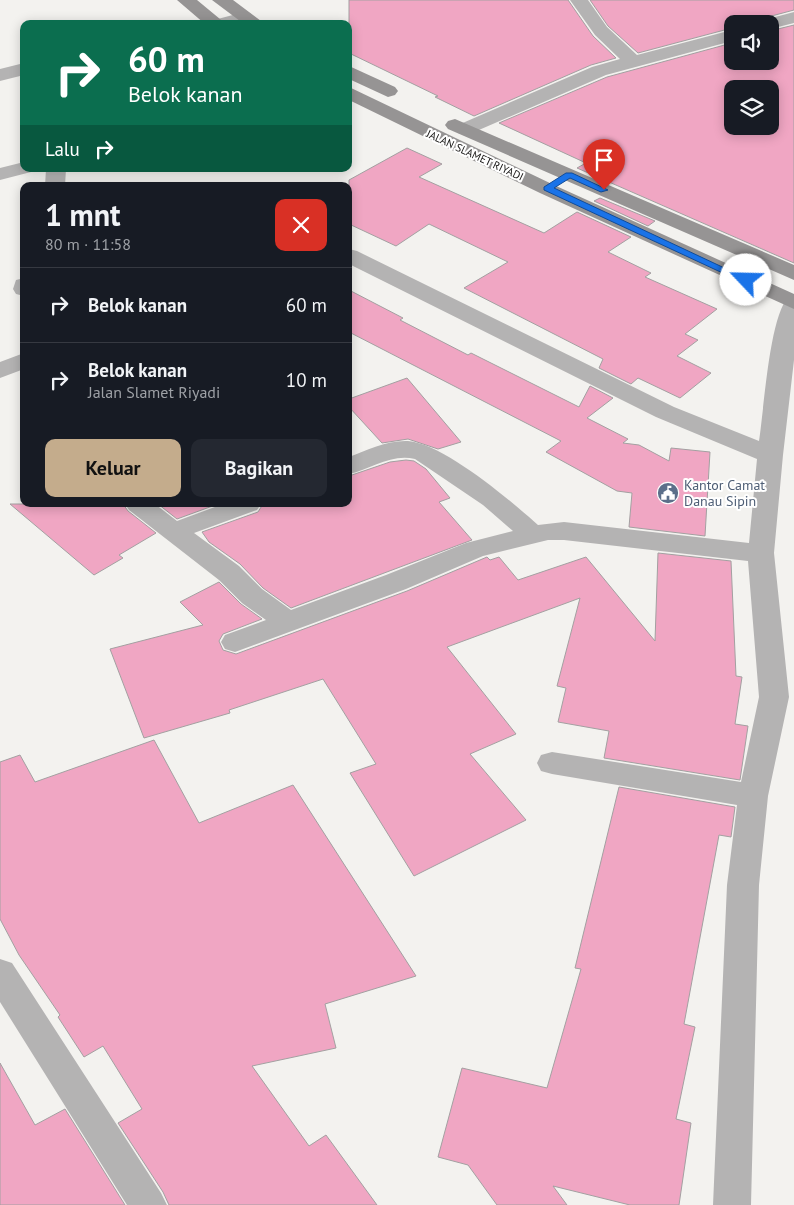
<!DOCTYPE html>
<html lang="id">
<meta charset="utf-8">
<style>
:root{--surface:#171b24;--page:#242831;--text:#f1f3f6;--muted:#9ea1a6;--line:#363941;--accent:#c4ac8c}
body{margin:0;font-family:"PT Sans",sans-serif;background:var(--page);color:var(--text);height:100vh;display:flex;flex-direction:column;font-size:19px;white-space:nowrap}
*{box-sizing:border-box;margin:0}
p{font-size:16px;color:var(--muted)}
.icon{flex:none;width:28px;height:28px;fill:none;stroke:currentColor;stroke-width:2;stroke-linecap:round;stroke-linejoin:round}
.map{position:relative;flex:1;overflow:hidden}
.details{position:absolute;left:20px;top:182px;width:332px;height:325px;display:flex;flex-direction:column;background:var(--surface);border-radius:10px;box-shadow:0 2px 12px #0003}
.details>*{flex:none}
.guide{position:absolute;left:20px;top:20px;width:332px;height:152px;border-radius:10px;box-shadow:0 2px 12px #0003;background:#0b6e4f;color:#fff;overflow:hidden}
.controls{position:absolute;left:724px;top:15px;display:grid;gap:10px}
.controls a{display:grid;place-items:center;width:55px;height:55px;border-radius:10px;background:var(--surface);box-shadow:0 2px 12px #0003;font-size:25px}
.pin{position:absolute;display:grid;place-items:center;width:42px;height:42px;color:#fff;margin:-51px -21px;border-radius:50% 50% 50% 0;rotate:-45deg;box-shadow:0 0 5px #0007}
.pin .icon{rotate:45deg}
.me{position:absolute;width:55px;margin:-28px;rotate:294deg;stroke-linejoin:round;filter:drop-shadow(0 0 4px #0008)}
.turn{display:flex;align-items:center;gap:18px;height:105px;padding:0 25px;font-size:22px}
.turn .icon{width:65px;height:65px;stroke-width:2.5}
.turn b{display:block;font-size:35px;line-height:42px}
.then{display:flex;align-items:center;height:48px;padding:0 25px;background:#0003;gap:10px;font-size:19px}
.round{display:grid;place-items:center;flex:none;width:52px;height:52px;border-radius:10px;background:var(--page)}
.headline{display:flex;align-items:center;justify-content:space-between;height:85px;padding:0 25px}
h1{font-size:30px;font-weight:800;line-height:38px}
.cta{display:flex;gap:10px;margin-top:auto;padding:10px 25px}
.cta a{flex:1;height:58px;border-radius:10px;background:var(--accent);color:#111;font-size:20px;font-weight:800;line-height:58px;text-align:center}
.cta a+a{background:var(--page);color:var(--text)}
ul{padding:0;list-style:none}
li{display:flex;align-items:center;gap:15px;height:75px;padding:0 25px;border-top:1px solid var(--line)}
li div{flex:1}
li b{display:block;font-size:19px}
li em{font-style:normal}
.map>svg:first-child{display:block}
.building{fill:#f0a6c3;stroke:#a3a0a1;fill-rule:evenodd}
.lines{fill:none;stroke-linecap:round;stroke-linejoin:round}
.minor{fill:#b4b3b3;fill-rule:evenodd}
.secondary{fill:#969494;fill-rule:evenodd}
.route{fill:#1a73e8;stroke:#114b97}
.labels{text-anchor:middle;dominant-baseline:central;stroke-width:4;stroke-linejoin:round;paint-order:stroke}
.far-street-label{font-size:11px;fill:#131211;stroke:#fff}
.service-label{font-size:14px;fill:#4e5e75;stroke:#fff;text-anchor:start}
</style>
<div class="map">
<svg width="794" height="1205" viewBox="0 0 794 1205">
<rect width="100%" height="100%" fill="#f3f2ef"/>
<path class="building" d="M349,0H568L593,36L616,58L591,65L474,116L435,97L438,96L349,53Z
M590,0H794V10L764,18L759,24H732V28L638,53L608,26Z
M794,25V263L577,168L586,163L499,123L607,77L732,43V61H770V31ZM732,89H770V126H732Z
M407,148L442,164L419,177L544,233L577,212L631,237L608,252L651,273L645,277L717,309L685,334L698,340L677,356L711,373L680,398L638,378L631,384L599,368L603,359L464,288L508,262L429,224L396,246L349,224V180Z
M600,198L655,221L648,226L594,201Z
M349,290L403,318L400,320L468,355L471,353L579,407L590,386L613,398L587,418L628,439L623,443L639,445L669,461L671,448L710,452L705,536L629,527L632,493L617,491L546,452L561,441L349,332Z
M407,378L461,442L438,449L408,439L382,443L349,407V399Z
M406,460L414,461L426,469L450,498L439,502L472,540L291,608L263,588L240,564L209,542L202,532L258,512L263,504H349V476L390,462Z
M10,504H123L128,511L156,533L119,555L123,558L94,575Z
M158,504H218L177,519Z
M658,553L731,561L736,676L742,677L735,724L748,726L740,780L604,758L609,731L558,722L566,688L557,686L580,598L447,647L516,734L470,754L526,820L414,876L350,773L376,764L323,679L229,710L230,713L144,738L110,649L203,625L180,602L219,582L241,604L262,619L223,634L219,641L223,650L236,654L407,591L487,557L490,560L499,557L518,580L586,557L655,641Z
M154,740L199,823L293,785L416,976L325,1004L336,1048L252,1066L309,1146L326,1135L377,1205H169L163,1192L118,1123L142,1109L103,1046L84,1057L58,1017L60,1015L19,955L0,919V762L20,755L35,782Z
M619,787L735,807L731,837L719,835L684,1024L695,1027L676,1119L691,1123L679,1205H630L553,1186L567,1205H497L468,1165L438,1157L462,1068L547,1088L581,969L575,968Z
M0,1063L35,1125L65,1109L125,1205H0Z"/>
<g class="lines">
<path class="minor" d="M570,0H588L607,27L637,55L732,30V41L606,75L472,133L465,135L458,133L455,129L458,125L592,67L620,59L595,35Z
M244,12L250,13L253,17C245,28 223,24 211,24L214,20Z
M794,12V23L770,29V24H761L764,20Z
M24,63V75L0,81V69Z
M24,162V169H34L31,172L0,180V168Z
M46,169H66L65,186H45Z
M349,249L357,251L674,407L759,441C764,409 769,324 786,300L794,298V360L783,455L774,553L789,697L768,796L759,885L751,1205H713L727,885L737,805L552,774L541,771L537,763L541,755L552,752L741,782L759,697L748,561L564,540H548L483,556L406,589L235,652L225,649L221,642L225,635L266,620L242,603L219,580L129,510L125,504H155L177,521L223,504H261L257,510L194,533L239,566L262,589L291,610L386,575L466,543L513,531L483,505L415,459C392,453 371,469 349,474V457C367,450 388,440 408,441C444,444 510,500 538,525L564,522L749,543L757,459L656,417L349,264Z
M24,278V296L16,294L13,289L16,280Z
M24,353V369L0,378V362Z
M0,959L12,963L161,1193L167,1205H127L0,1002Z"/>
<path class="secondary" d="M177,0H197L226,24H205Z
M212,0H233L265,24H244Z
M349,66L395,87L398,91L395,95L388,97L349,79Z
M349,87L554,185L794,294V309L540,193L349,100Z
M455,119L794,265V280L448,129L445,125L448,121Z"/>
</g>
<path class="route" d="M566,173H572L608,190L601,192L570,178L554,188L750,280L749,282H742L544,190V187Z"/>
<defs>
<g id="civic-disc" transform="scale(1.125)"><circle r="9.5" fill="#5c6f8a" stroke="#fff"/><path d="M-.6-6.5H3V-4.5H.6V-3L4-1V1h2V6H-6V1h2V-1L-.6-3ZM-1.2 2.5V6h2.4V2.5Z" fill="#fff"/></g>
</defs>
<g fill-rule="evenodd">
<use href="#civic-disc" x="668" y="493"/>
</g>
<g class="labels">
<g class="far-street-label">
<text transform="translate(475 155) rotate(25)">JALAN SLAMET RIYADI</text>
</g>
<g class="service-label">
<text x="684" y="485">Kantor Camat<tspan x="684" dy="16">Danau Sipin</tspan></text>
</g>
</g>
</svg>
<div class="controls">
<a><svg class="icon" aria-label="sound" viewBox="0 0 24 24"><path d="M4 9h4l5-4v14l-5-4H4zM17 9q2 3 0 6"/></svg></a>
<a><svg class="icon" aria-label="layers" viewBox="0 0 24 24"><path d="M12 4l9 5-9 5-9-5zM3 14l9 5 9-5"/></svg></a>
</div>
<div class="pin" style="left:604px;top:190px;background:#d93025"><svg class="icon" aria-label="arrive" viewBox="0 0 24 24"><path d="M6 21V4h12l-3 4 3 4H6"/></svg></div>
<svg class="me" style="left:746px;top:280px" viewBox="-20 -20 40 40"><circle r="19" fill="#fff"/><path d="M0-13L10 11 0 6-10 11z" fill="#1a73e8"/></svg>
<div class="guide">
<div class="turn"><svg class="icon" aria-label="right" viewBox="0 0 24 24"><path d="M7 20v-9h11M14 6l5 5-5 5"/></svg><div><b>60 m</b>Belok kanan</div></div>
<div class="then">Lalu<svg class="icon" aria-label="right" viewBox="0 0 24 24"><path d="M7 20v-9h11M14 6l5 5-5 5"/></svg></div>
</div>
<section class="details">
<div class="headline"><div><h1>1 mnt</h1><p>80 m · 11:58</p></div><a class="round" style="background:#d93025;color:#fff"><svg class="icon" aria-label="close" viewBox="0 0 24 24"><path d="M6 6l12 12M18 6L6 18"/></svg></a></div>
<ul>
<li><svg class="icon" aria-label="right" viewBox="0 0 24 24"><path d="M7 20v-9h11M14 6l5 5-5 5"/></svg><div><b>Belok kanan</b></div><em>60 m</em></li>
<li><svg class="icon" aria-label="right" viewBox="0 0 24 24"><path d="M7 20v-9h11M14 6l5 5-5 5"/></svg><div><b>Belok kanan</b><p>Jalan Slamet Riyadi</p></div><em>10 m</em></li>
</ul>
<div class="cta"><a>Keluar</a><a>Bagikan</a></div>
</section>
</div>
